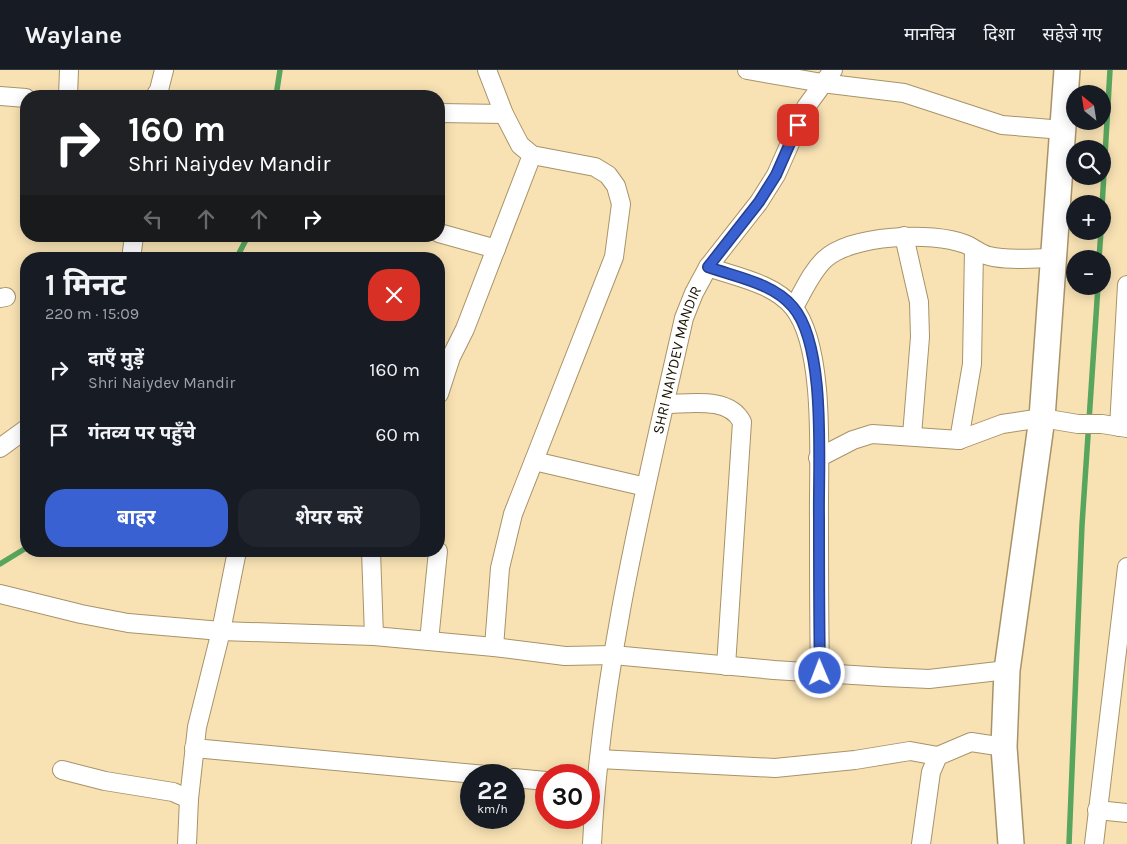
<!DOCTYPE html>
<html lang="hi">
<meta charset="utf-8">
<style>
:root{--surface:#171b24;--page:#20242c;--text:#f1f3f6;--muted:#9ea1a6;--line:#363941;--accent:#3961d2}
body{margin:0;font-family:Karla,"Noto Sans Devanagari",sans-serif;background:var(--page);color:var(--text);height:100vh;display:flex;flex-direction:column;font-size:19px;white-space:nowrap}
*{box-sizing:border-box;margin:0}
p{font-size:16px;color:var(--muted)}
.icon{flex:none;width:28px;height:28px;fill:none;stroke:currentColor;stroke-width:2;stroke-linecap:round;stroke-linejoin:round}
.map{position:relative;flex:1;overflow:hidden}
.drawer{position:absolute;left:20px;top:182px;width:425px;height:305px;display:flex;flex-direction:column;background:var(--surface);border-radius:20px;box-shadow:0 2px 12px #0003}
.drawer>*{flex:none}
.hud{position:absolute;left:20px;top:20px;width:425px;height:152px;border-radius:20px;box-shadow:0 2px 12px #0003;background:#202124;color:#fff;overflow:hidden}
.needle{width:32px;rotate:330deg}
.fabs{position:absolute;left:1066px;top:15px;display:grid;gap:10px}
.fabs a{display:grid;place-items:center;width:45px;height:45px;border-radius:50%;background:var(--surface);box-shadow:0 2px 12px #0003;font-size:25px}
.speed{position:absolute;left:460px;top:694px;display:flex;gap:10px;font-size:25px;font-weight:700;text-align:center}
.speed>*{display:grid;place-content:center;width:65px;height:65px;border-radius:50%;background:var(--surface);box-shadow:0 2px 12px #0003;line-height:1}
.speed small{font-size:12px;font-weight:400}
.speed .limit{border:8px solid #d22;background:#fff;color:#111}
.pin{position:absolute;display:grid;place-items:center;width:42px;height:42px;color:#fff;margin:-21px;border-radius:10px;box-shadow:0 2px 8px #0006}
.me{position:absolute;width:55px;margin:-28px;rotate:359deg;stroke-linejoin:round;filter:drop-shadow(0 0 4px #0008)}
.turn{display:flex;align-items:center;gap:18px;height:105px;padding:0 25px;font-size:22px}
.turn .icon{width:65px;height:65px;stroke-width:2.5}
.turn b{display:block;font-size:35px;line-height:42px}
.lanes{display:flex;align-items:center;height:48px;padding:0 25px;background:#0003;justify-content:center;gap:25px;direction:ltr}
.lanes .off{opacity:.35}
.round{display:grid;place-items:center;flex:none;width:52px;height:52px;border-radius:20px;background:var(--page)}
.headline{display:flex;align-items:center;justify-content:space-between;height:85px;padding:0 25px}
h1{font-size:30px;font-weight:700;line-height:38px}
.primary-button{display:flex;gap:10px;margin-top:auto;padding:10px 25px}
.primary-button a{flex:1;height:58px;border-radius:20px;background:var(--accent);color:#fff;font-size:20px;font-weight:700;line-height:58px;text-align:center}
.primary-button a+a{background:var(--page);color:var(--text)}
ul{padding:0;list-style:none}
li{display:flex;align-items:center;gap:15px;height:65px;padding:0 25px}
li div{flex:1}
li b{display:block;font-size:19px}
li em{font-style:normal}
header{display:flex;align-items:center;gap:30px;box-sizing:border-box;height:70px;padding:0 25px;background:var(--surface);border-bottom:1px solid var(--line)}
header strong{font-size:24px}
nav{display:flex;gap:28px;margin-inline-start:auto;font-size:18px}
.map>svg:first-child{display:block}
.lines{fill:none;stroke-linecap:round;stroke-linejoin:round}
.stream{stroke:#58a55e;stroke-width:5.5}
.street-casing{stroke:#a89368;stroke-width:20}
.secondary-casing{stroke:#a89368;stroke-width:28}
.street{stroke:#fff;stroke-width:18}
.secondary{stroke:#fff;stroke-width:25}
.route-casing{stroke:#253f88;stroke-width:12}
.route{stroke:#3961d2;stroke-width:9}
.labels{text-anchor:middle;dominant-baseline:central;stroke-width:4;stroke-linejoin:round;paint-order:stroke}
.street-label{font-size:15px;fill:#1a1303;stroke:#f8e2b4}
</style>
<header>
<strong>Waylane</strong>
<nav><a>मानचित्र</a><a>दिशा</a><a>सहेजे गए</a></nav>
</header>
<div class="map">
<svg width="1127" height="774" viewBox="0 0 1127 774">
<rect width="100%" height="100%" fill="#f8e2b4"/>
<g class="lines">
<path class="stream" d="M276,26L280,0
M1102,137L1110,0
M236,189L248,166
M1099,189L1101,161
M0,494L26,478
M1069,774L1082,455L1098,216"/>
<g class="street-casing">
<g id="street">
<path d="M487,0L504,44L520,75L532,85L595,97L608,105L616,116L621,134L614,187L513,444L500,498L494,577"/>
<path d="M747,0L822,13L904,23L1002,55L1063,60"/>
<path d="M0,26L26,28"/>
<path d="M68,26L69,0"/>
<path d="M155,26L159,20L164,0"/>
<path d="M439,43L504,44"/>
<path d="M439,163L496,179"/>
<path d="M904,166L919,232L920,267L912,365"/>
<path d="M131,189L134,166"/>
<path d="M708,197C736,207 773,213 793,237C827,278 818,398 819,452C819,502 819,553 820,603"/>
<path d="M0,228L6,227"/>
<path d="M794,237C803,222 811,202 825,189C851,165 932,161 965,174C973,177 980,184 989,186C1009,191 1033,188 1054,188"/>
<path d="M439,324L451,287L465,259L532,85"/>
<path d="M665,334C689,334 729,326 742,352L726,596"/>
<path d="M1119,357L1127,215"/>
<path d="M959,370L972,294L974,180"/>
<path d="M0,378L26,359"/>
<path d="M818,388L853,370L872,364L959,370L1002,354L1042,348L1078,354H1102L1127,358"/>
<path d="M534,391L646,417"/>
<path d="M371,481L374,566"/>
<path d="M0,524L81,544L128,553L221,561L374,566L494,577L565,586L613,585L774,600L885,607L929,609L1007,600"/>
<path d="M429,571L438,481"/>
<path d="M194,678L486,705"/>
<path d="M599,689L775,698L855,690L910,681L938,686"/>
<path d="M62,700L105,711L173,722L189,729"/>
<path d="M514,708L546,711"/>
<path d="M1097,740L1127,743"/>
<path d="M187,774L189,729L197,657L221,561L237,481"/>
<path id="s1" d="M592,774C601,596 645,421 684,248L694,223L708,197L759,132L776,105L806,37L833,0"/>
<path d="M921,774L931,702L938,686L971,672L1004,677"/>
<path d="M1094,774L1127,497"/>
</g>
</g>
<g class="secondary-casing">
<path id="secondary" d="M1011,774L1004,677L1007,600L1042,348L1067,0"/>
</g>
<use href="#street" class="street"/>
<use href="#secondary" class="secondary"/>
</g>
<g class="lines">
<g class="route-casing">
<path id="route" d="M798,55L776,105L759,132L708,197C736,207 773,213 793,237C827,277 818,395 819,448C819,500 819,551 820,603"/>
</g>
<use href="#route" class="route"/>
</g>
<g class="labels">
<g class="street-label">
<text stroke="none"><textPath href="#s1" startOffset="492">SHRI NAIYDEV MANDIR</textPath></text>
</g>
</g>
</svg>
<div class="fabs">
<a><svg class="needle" viewBox="-14 -14 28 28"><path d="M0-13l5 13h-10z" fill="#e53935"/><path d="M0 13l5-13h-10z" fill="#9ea1a6"/></svg></a>
<a><svg class="icon" aria-label="search" viewBox="0 0 24 24"><circle cx="10" cy="10" r="6"/><path d="M15 15l6 6"/></svg></a>
<a>+</a>
<a>−</a>
</div>
<div class="speed"><div>22<small>km/h</small></div><div class="limit">30</div></div>
<div class="pin" style="left:798px;top:55px;background:#d93025"><svg class="icon" aria-label="arrive" viewBox="0 0 24 24"><path d="M6 21V4h12l-3 4 3 4H6"/></svg></div>
<svg class="me" style="left:820px;top:603px" viewBox="-20 -20 40 40"><circle r="17" fill="#3961d2" stroke="#fff" stroke-width="3"/><path d="M0-11L8 9 0 5-8 9z" fill="#fff"/></svg>
<div class="hud">
<div class="turn"><svg class="icon" aria-label="right" viewBox="0 0 24 24"><path d="M7 20v-9h11M14 6l5 5-5 5"/></svg><div><b>160 m</b>Shri Naiydev Mandir</div></div>
<div class="lanes"><svg class="icon off" aria-label="left" viewBox="0 0 24 24"><path d="M17 20v-9H6M10 6l-5 5 5 5"/></svg><svg class="icon off" aria-label="ahead" viewBox="0 0 24 24"><path d="M12 20V5M6 11l6-6 6 6"/></svg><svg class="icon off" aria-label="ahead" viewBox="0 0 24 24"><path d="M12 20V5M6 11l6-6 6 6"/></svg><svg class="icon" aria-label="right" viewBox="0 0 24 24"><path d="M7 20v-9h11M14 6l5 5-5 5"/></svg></div>
</div>
<section class="drawer">
<div class="headline"><div><h1>1 मिनट</h1><p>220 m · 15:09</p></div><a class="round" style="background:#d93025;color:#fff"><svg class="icon" aria-label="close" viewBox="0 0 24 24"><path d="M6 6l12 12M18 6L6 18"/></svg></a></div>
<ul>
<li><svg class="icon" aria-label="right" viewBox="0 0 24 24"><path d="M7 20v-9h11M14 6l5 5-5 5"/></svg><div><b>दाएँ मुड़ें</b><p>Shri Naiydev Mandir</p></div><em>160 m</em></li>
<li><svg class="icon" aria-label="arrive" viewBox="0 0 24 24"><path d="M6 21V4h12l-3 4 3 4H6"/></svg><div><b>गंतव्य पर पहुँचे</b></div><em>60 m</em></li>
</ul>
<div class="primary-button"><a>बाहर</a><a>शेयर करें</a></div>
</section>
</div>
